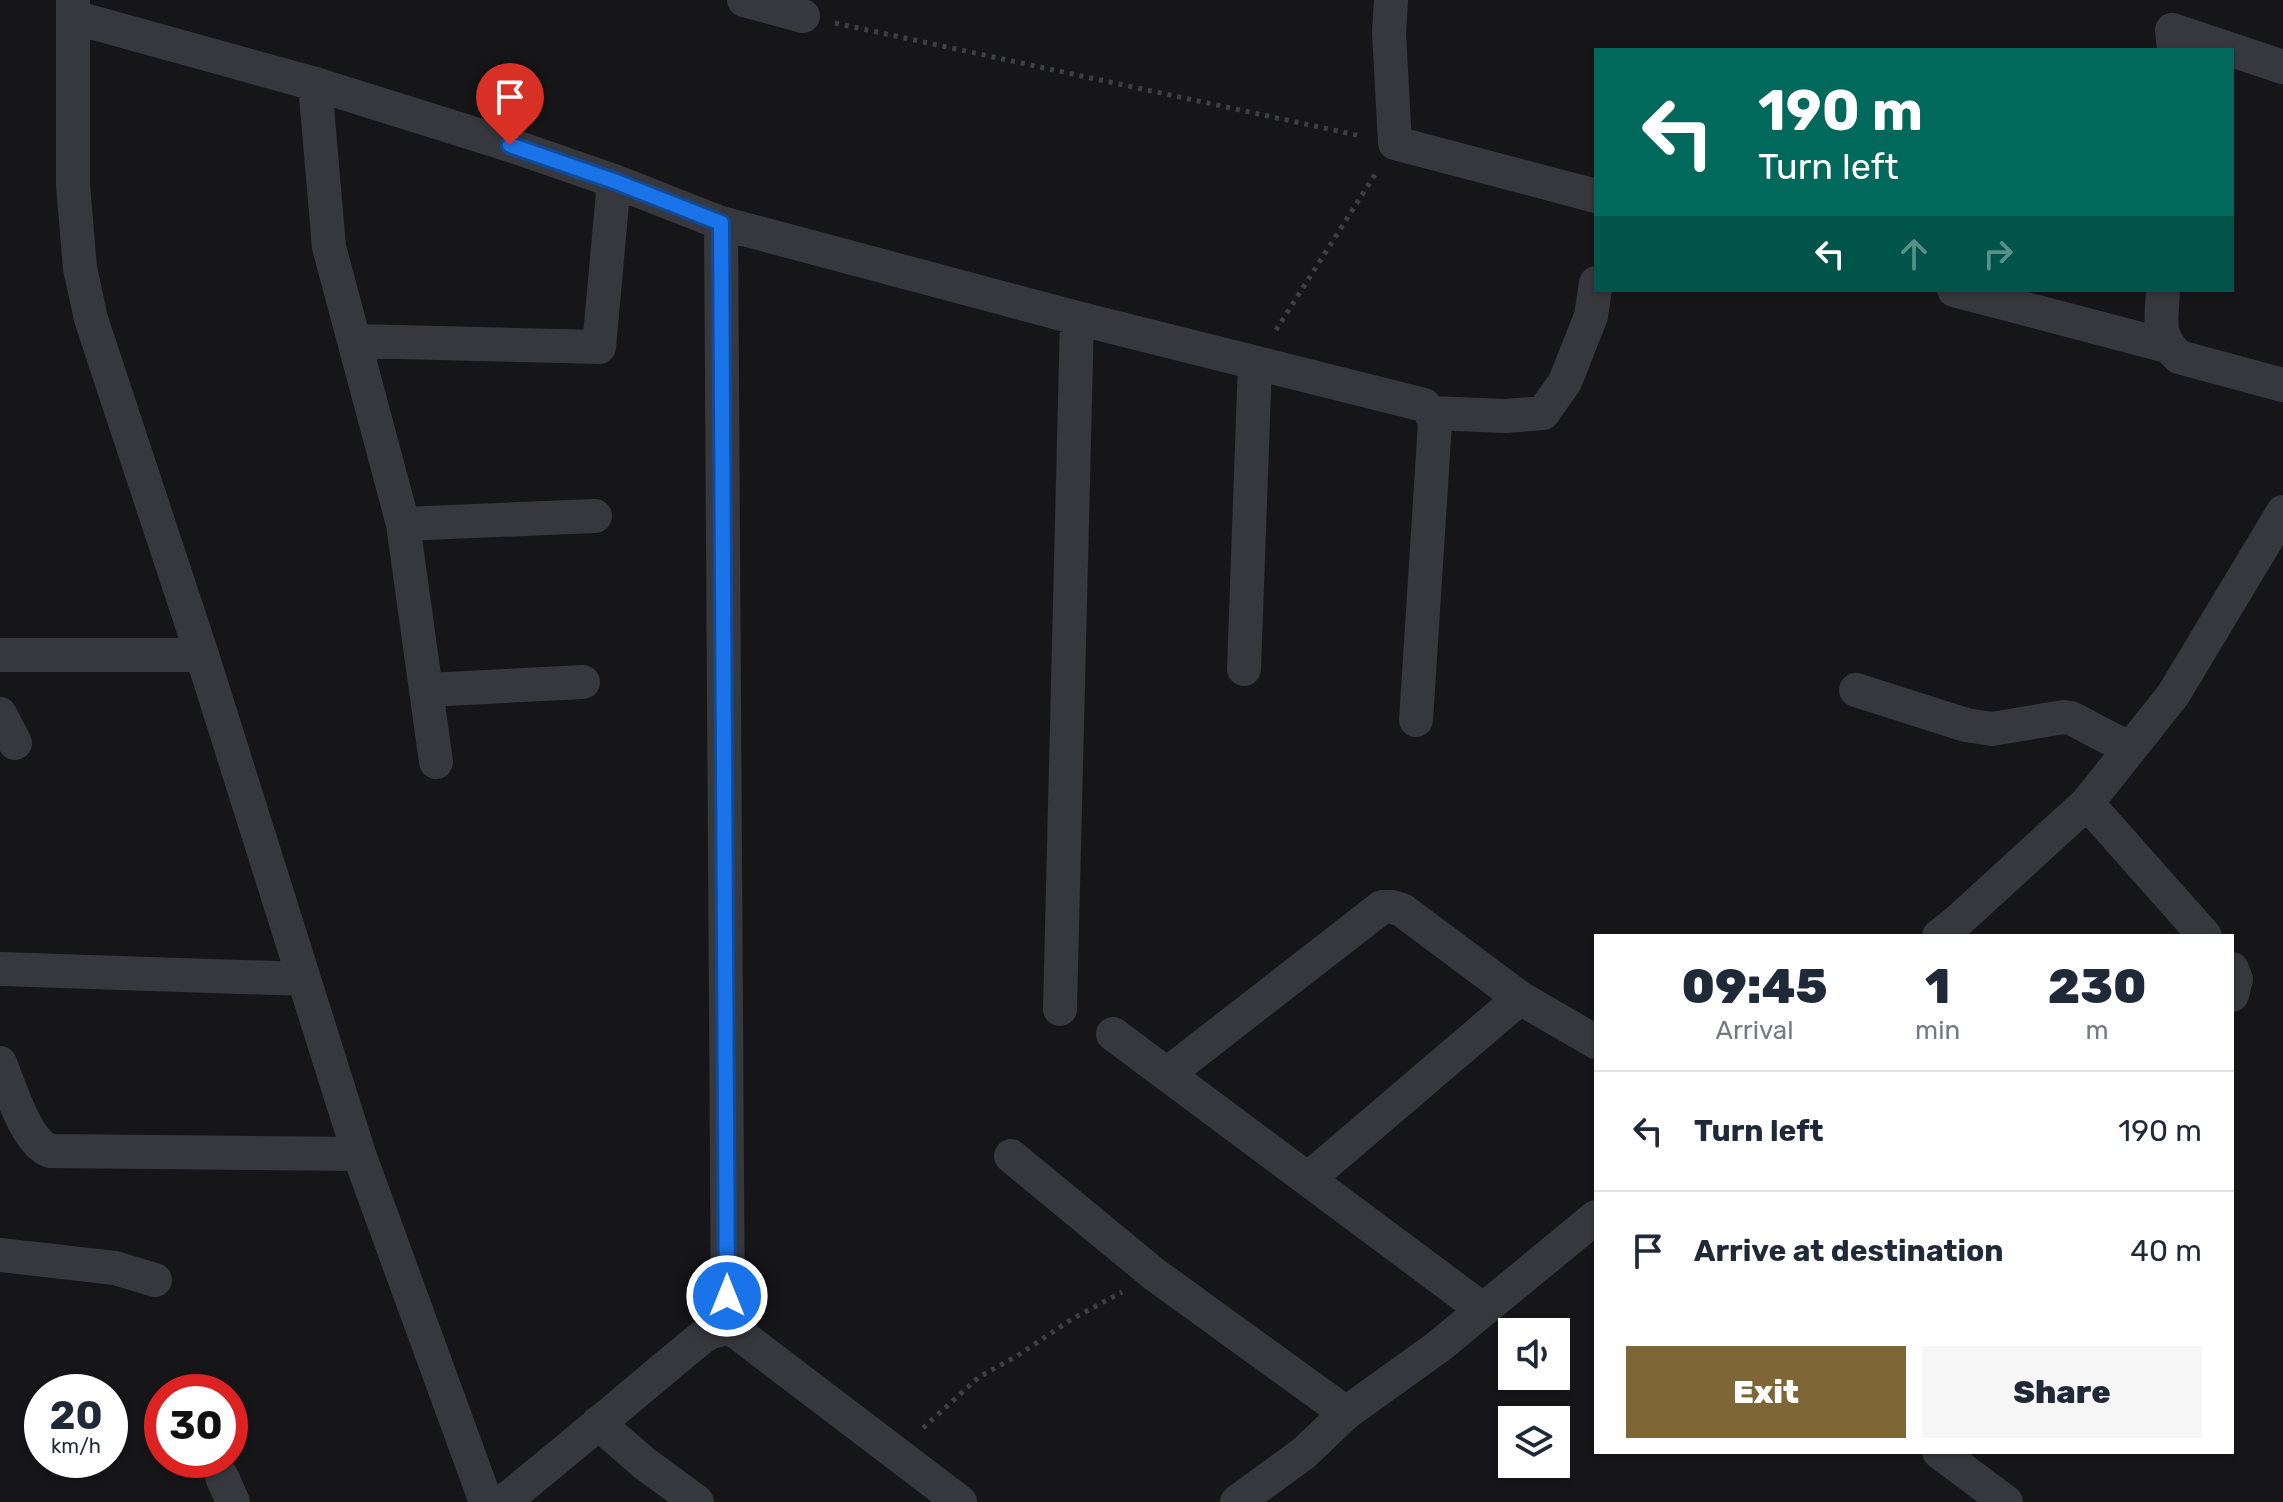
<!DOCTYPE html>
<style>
:root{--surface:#fff;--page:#f6f6f7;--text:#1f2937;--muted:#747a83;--line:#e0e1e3;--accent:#7e6636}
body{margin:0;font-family:Rubik,sans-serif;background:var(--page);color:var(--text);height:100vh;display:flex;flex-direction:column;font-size:30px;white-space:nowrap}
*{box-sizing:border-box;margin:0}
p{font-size:26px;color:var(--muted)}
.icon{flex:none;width:44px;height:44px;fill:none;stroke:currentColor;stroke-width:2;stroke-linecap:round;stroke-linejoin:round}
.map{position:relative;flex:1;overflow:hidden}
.sheet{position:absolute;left:1594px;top:934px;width:640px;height:520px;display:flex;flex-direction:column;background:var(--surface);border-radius:0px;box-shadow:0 2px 6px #0004}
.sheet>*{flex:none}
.guide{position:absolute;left:1594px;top:48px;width:640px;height:244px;border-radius:0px;box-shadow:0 2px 6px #0004;background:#00695c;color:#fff;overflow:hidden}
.buttons{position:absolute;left:1498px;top:1318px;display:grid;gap:16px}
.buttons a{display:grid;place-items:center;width:72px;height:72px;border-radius:0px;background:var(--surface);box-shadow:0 2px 6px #0004;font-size:40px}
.speed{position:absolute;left:24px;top:1374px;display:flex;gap:16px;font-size:40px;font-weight:700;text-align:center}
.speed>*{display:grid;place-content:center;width:104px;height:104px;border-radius:50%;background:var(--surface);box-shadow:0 2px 6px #0004;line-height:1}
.speed small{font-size:20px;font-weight:400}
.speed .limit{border:12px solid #d22;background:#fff;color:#111}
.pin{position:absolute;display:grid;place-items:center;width:68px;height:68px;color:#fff;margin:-82px -34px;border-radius:50% 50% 50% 0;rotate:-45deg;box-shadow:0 0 8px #0007}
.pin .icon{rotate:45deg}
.me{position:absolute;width:88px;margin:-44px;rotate:0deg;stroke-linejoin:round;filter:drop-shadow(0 0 6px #0008)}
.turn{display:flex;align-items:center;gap:28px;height:168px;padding:0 32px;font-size:36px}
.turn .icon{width:104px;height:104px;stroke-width:2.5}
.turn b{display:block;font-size:56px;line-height:68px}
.lanes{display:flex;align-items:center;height:76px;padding:0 32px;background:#0003;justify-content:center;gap:40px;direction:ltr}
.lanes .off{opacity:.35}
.eta{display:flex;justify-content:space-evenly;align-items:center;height:136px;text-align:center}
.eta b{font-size:48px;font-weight:800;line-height:56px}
.primary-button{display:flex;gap:16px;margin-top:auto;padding:16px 32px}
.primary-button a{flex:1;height:92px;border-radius:0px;background:var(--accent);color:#fff;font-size:32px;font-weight:800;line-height:92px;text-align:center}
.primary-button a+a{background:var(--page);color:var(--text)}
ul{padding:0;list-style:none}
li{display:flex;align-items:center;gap:24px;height:120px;padding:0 32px;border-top:2px solid var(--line)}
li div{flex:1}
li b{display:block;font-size:30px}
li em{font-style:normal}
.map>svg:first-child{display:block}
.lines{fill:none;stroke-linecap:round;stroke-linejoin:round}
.path{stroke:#3d3f44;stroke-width:5;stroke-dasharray:4 6;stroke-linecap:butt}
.street{stroke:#37383d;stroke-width:34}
.route-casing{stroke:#114b97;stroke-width:20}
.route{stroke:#1a73e8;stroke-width:14}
</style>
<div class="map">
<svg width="2283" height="1502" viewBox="0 0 2283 1502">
<rect width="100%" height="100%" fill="#161618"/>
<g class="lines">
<path class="path" d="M835,23L1361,136
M1276,330L1376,173
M923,1428L979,1377L1017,1356L1072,1319L1122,1292"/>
<path class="street" d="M73,0V185L80,268L91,319L202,655L359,1154L486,1502
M744,0L803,16
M1391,0L1389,33L1395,143L1596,196
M73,17L315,84L510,145L614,181L721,223L1077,318L1424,405L1431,413L1435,423L1416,720
M2174,50L2172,30L2283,67
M315,84L329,247L403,524L436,762
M721,223L728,1328
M1954,290L2167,346
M2163,290C2162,320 2155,335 2179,357L2283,385
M356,341L599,347L614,181
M1431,413L1506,416L1543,413L1565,382L1591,316L1596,283
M403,524L595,516
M0,655H202
M1244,669L1255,363
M427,690L583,682
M1856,690L1966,725L1992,729L2064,717L2071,718L2130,749
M0,714L15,743
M2087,803L2205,936
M1939,936L1958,921L2087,803L2173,695L2283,512
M0,969L304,979
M2232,969L2236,979L2232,995
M1060,1009L1077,318
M1113,1034L1482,1309
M0,1063C10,1087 25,1141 50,1151L359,1154
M1167,1074L1382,907H1392L1402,910L1520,998L1596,1042
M1011,1156L1154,1274L1346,1413
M1308,1179L1520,998
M0,1255L115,1268L155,1280
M598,1423L644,1463L697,1502
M1939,1452L2006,1502
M222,1477L233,1502
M503,1502C570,1449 635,1392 701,1338L711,1332L728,1328L738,1333L960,1502
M1237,1502L1304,1453L1346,1413L1438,1347L1596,1217"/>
</g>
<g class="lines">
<g class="route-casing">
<path id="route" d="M510,145L614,181L721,223L727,1296"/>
</g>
<use href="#route" class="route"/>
</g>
</svg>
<div class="buttons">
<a><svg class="icon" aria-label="sound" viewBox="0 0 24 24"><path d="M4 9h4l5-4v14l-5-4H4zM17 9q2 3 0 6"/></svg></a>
<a><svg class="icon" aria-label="layers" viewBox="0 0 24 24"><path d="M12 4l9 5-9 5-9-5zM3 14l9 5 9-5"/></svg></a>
</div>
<div class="speed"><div>20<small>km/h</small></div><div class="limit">30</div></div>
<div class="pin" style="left:510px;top:145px;background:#d93025"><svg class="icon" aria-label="arrive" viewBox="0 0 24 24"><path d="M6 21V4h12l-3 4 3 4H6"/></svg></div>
<svg class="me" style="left:727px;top:1296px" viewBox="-20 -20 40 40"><circle r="17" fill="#1a73e8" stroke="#fff" stroke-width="3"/><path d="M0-11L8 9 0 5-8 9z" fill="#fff"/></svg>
<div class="guide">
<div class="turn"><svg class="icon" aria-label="left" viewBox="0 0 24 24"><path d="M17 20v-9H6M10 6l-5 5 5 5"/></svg><div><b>190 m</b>Turn left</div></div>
<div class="lanes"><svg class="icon" aria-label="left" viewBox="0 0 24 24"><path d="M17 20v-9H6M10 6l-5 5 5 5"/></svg><svg class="icon off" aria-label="ahead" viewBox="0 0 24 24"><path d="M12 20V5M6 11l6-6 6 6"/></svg><svg class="icon off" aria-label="right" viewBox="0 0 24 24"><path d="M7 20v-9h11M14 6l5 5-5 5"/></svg></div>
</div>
<section class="sheet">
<div class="eta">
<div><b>09:45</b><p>Arrival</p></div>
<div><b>1</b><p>min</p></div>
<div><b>230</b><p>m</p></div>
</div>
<ul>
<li><svg class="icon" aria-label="left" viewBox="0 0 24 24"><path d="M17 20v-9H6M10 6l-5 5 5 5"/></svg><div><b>Turn left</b></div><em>190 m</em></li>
<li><svg class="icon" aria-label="arrive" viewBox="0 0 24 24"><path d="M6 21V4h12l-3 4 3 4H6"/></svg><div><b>Arrive at destination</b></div><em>40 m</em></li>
</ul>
<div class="primary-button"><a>Exit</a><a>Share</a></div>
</section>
</div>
